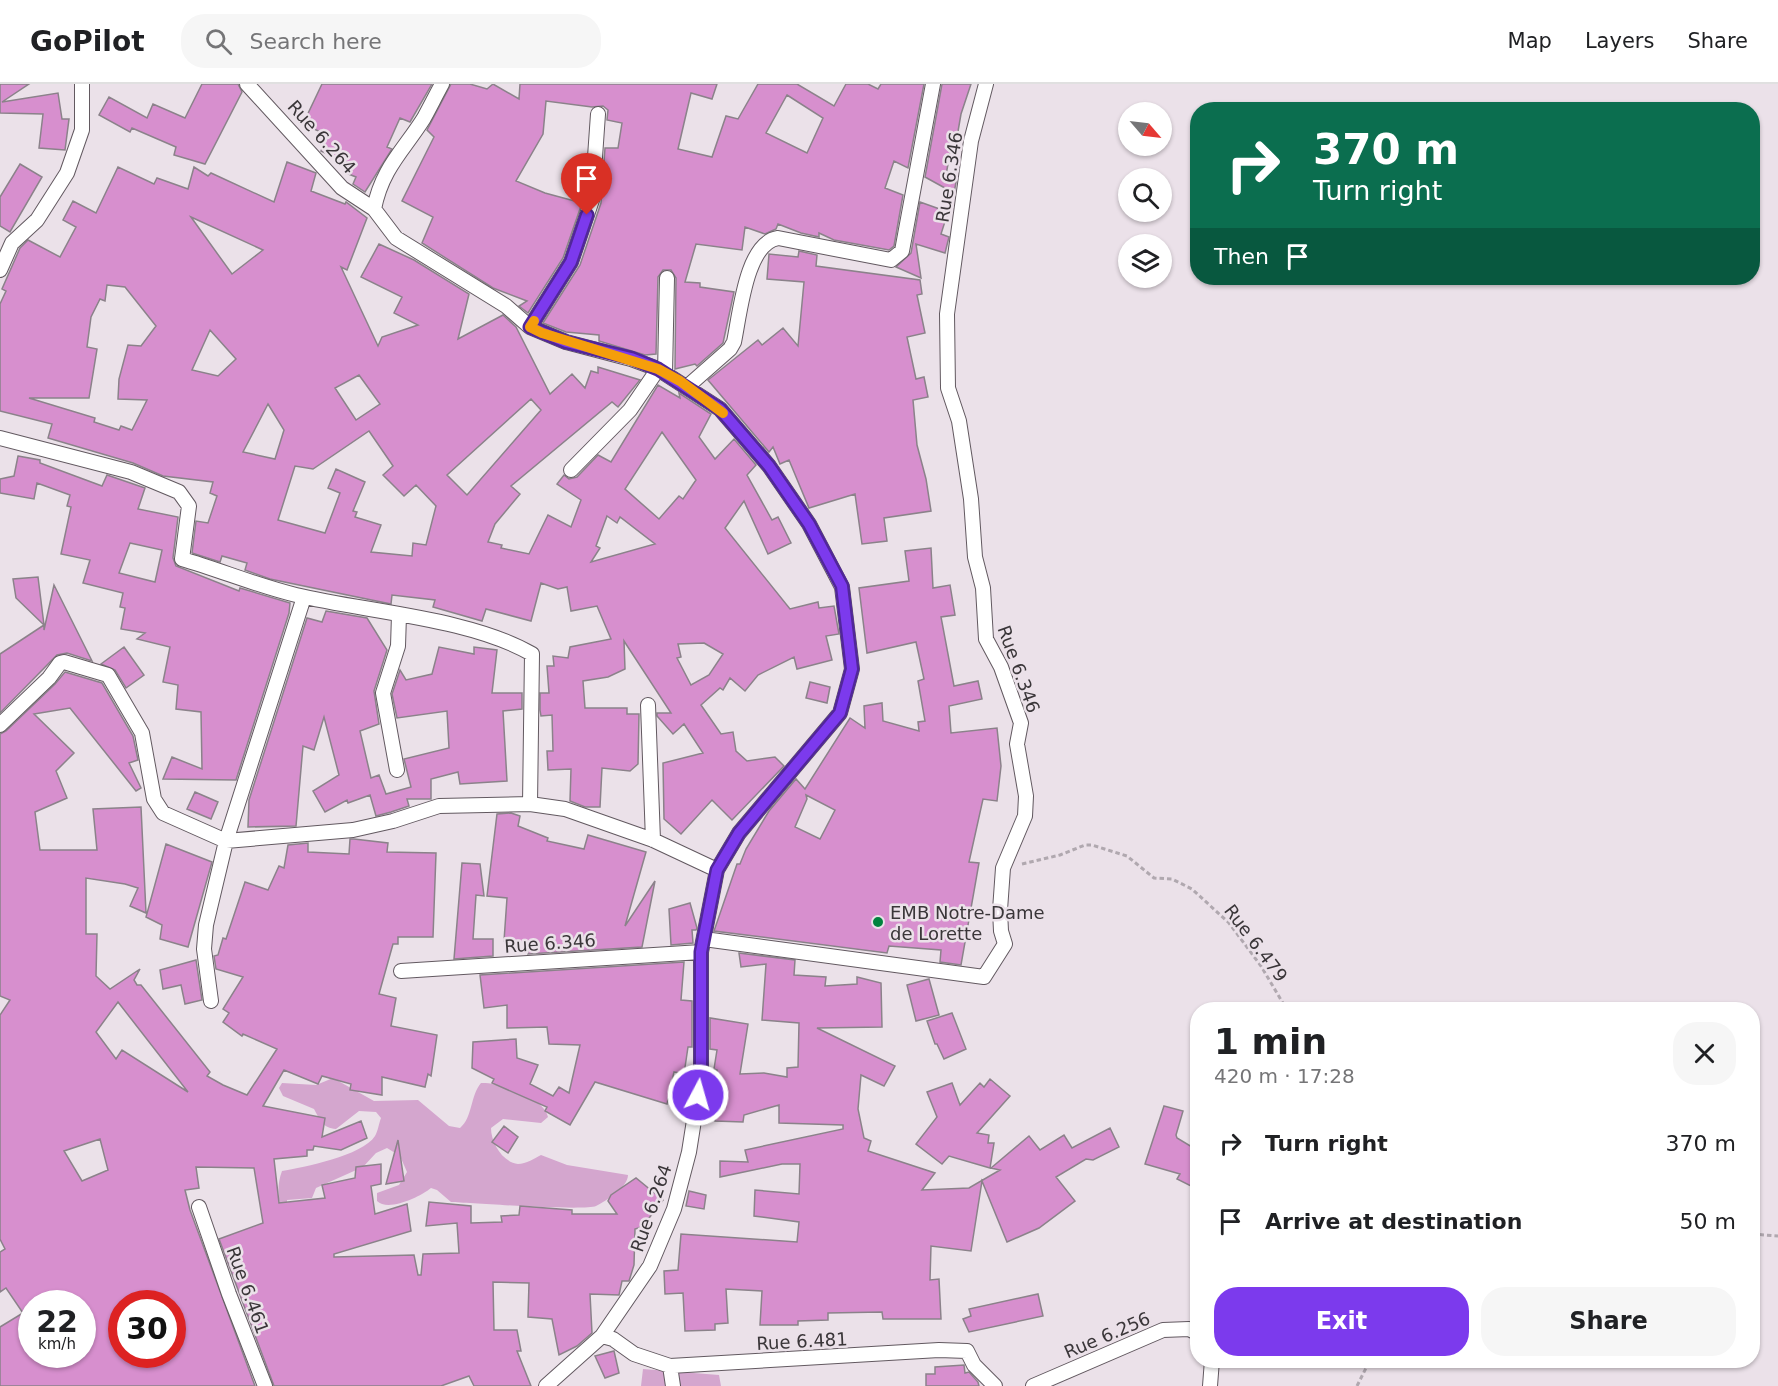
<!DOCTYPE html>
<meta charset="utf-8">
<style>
:root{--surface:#fff;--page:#f6f6f6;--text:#202124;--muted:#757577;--line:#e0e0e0;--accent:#7c3aed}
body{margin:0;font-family:"DejaVu Sans",sans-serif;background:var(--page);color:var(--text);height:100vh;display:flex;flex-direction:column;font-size:22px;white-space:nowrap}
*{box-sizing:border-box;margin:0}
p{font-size:20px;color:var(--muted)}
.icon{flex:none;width:33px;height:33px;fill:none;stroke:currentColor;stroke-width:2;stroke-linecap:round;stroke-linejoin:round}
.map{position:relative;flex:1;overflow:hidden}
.drawer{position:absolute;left:1190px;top:918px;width:570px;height:366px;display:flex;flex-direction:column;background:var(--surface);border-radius:24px;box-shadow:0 2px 4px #0004}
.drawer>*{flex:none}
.top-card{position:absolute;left:1190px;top:18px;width:570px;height:183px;border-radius:24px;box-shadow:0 2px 4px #0004;background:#0b6e4f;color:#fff;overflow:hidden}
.needle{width:39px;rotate:118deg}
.fabs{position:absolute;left:1118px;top:18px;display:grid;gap:12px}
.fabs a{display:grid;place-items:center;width:54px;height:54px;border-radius:50%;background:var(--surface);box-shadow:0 2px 4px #0004;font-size:30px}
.speed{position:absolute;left:18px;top:1206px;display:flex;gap:12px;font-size:30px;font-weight:700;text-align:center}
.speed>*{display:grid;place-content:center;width:78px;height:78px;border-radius:50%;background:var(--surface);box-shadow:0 2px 4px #0004;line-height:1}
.speed small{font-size:15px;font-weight:400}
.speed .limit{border:9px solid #d22;background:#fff;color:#111}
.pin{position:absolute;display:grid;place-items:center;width:51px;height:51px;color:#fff;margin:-62px -26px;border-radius:50% 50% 50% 0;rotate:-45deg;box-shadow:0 0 6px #0007}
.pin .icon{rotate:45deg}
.me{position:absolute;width:66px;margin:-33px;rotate:6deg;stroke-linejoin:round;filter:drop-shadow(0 0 4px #0008)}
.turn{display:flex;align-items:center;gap:21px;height:126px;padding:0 24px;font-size:27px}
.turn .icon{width:78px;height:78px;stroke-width:2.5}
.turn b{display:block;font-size:42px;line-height:51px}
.then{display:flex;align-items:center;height:57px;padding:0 24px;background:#0003;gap:12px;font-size:22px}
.round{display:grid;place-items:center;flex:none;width:63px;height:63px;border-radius:24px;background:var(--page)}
.summary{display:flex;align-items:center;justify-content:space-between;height:102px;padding:0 24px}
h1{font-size:36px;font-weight:700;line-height:45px}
.button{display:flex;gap:12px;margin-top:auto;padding:12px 24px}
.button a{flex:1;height:69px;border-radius:24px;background:var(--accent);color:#fff;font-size:24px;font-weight:700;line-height:69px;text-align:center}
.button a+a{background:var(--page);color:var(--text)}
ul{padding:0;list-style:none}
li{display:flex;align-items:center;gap:18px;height:78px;padding:0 24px}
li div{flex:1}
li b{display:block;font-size:22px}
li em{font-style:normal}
header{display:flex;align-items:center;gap:36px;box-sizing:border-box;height:84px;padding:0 30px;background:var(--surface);border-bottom:2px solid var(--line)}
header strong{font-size:28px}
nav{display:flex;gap:33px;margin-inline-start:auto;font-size:21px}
.search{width:420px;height:54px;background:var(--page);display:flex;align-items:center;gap:15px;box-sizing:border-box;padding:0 21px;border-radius:24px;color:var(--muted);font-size:22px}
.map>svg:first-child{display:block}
.green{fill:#d4a6ce}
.building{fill:#d78fce;stroke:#8b828a;stroke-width:1.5;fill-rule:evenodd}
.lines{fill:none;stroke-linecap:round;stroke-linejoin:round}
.street-casing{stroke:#625960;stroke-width:16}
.path{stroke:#b0a8af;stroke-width:3;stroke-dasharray:4.5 3;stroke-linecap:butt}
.street{stroke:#fff;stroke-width:14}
.route-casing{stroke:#51269a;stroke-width:15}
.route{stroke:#7c3aed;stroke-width:10}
.slow{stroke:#f59e0b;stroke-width:10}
.poi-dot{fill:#00833e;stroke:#ebe1e9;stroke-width:2}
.labels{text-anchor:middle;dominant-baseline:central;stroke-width:5;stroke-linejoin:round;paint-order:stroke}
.street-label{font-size:18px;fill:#3a3639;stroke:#ebe1e9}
.poi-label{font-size:18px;fill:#3a3639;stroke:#ebe1e9;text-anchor:start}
</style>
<header>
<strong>GoPilot</strong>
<div class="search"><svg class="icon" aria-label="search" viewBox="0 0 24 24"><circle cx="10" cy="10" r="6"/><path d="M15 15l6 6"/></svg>Search here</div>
<nav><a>Map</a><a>Layers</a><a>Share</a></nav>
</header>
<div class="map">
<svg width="1778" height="1302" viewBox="0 0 1778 1302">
<rect width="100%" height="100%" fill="#ebe1e9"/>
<path class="green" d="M333,994L374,1017L418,1016L449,1042L460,1044C473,1033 470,1012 481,999C499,998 544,1013 548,1033L541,1039L503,1035L491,1044C491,1058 502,1078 518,1080C526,1080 535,1074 541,1071L567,1081L628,1091C628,1103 606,1117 596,1122C584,1127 472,1119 451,1118L437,1106L431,1104C420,1113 388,1128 377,1117V1109L399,1101L407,1088L400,1072L387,1064L376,1069L363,1083L316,1104L312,1114L287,1116L288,1146C281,1125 274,1109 282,1087C304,1083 362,1072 375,1052C378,1047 379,1039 381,1034L376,1028L359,1027L336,1045C323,1044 320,1036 314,1025L283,1012L279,1004L282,999L316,1001Z
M643,1285L719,1291L721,1302H641Z"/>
<path class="building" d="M0,0H29L2,18L58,9L62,35H69L65,66L39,64L43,30L0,29Z
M202,0H238L242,8L205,80L174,71L176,63L132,44L130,48L99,31L109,13L147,34L153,20L185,34Z
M322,0H432L410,38L400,34L387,63L392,65L365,108L353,100L356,93L346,89L350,80L321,67L327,51L303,40Z
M451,0H470L487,5L493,0L519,15L520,0H717L712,15L691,9L678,65L712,73L726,32L738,35L758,0H797L834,22L846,0H868L878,5L881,0H924L908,84L894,77L885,104L903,111L894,162L889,166L834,156L819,149V153L801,149L778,140L776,145L765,150L745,143L742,166L696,160L685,198L700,199V203L734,208L723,259L697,282L695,280L675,285L676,194L671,186H663L658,193L656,270L645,271L599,257V251L566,248L543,239L580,181L601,119L605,64H618L622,39L607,36L608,26L603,22L592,23L546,17L543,50L516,97L545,109L582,119L563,174L528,229L519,222L527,217L493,204L422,159L433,133L402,117L434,53L427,46ZM787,11L823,34L807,69L766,49Z
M942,0H971L961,30L956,59L952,58L946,91L957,93L954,109L925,93Z
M287,78L316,89L311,107L345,120L346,118L367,134L347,186L341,183L378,262L382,253L418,241L394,229L402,213L361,193L379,160L414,176L469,210L458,255L503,231L516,243L550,310L572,290L585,304L591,287L598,289V283L640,296L618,323L612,318L511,402L520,410L495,440L488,458L502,461L501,464L529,470L548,431L571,443L581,416L557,400L564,391L569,395L577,393L598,371L611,378L658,301L680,314L679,309L711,330L699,353L715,375L734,355L756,381L747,391L772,436L778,433L791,459L768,470L744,417L725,444L790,525L818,518L819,524L834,522L839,550L826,552L832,576L797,585L794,573L758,591L745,607L730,594L723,606L720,604L701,621L721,650L733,648L736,667L747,677L775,673L784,682L732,736L712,716L681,750L664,735L663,679L703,669L684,640L673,650L657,632V629H671L624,557L625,585L608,593L583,597L585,624H627V630H639L638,680L630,687L602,684L600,723H585L570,717L571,685L548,686L547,667H553L552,631L541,632L540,626V609H549L547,582H554L553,572L568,574L570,563L611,555L597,522L571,527L567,503L558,505L541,499L531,537L486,525L482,537L433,523L435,516L392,511L391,520L270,495L245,486L247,479L222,472L220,478L192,469L196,437L208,439L217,412L210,409L213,398L163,392L133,379L48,354L52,340L0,327V220L6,207L2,205L20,164L28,156L60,173L76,143L63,136L73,117L96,129L118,83L154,100L157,94L188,105L194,83L208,92L211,89L274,118ZM191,133L263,166L232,190ZM107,201L125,203L156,242L141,262L128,261L119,295L118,315L147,316L132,346L121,342L119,346L94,338L95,334L29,314H89L97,265L87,263L91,233L100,215L105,217ZM210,246L236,275L218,292L192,286ZM359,291L380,320L356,336L335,304ZM531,315L541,326L467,411L447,391ZM268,320L284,346L275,375L243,368ZM369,347L393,382L383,391L404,412L416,401L436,422L426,461L413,459L412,472L371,468L381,441L355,433L357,428L353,427L365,398L336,385L328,404L340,409L325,449L278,436L295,382L313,385ZM662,348L696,396L683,415L679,412L659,435L625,405ZM607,432L617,439L620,433L655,460L591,478L600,464L596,462ZM704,559L723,570L709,591L691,601L677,574L681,573L678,560Z
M20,80L42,93L10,148L0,142V113Z
M920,118L948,128L941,150L949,153L945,169L916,160L921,194L896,183L911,169Z
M799,167L817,171L816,182L920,196L922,210L917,211L925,249L907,253L916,295L924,293L928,313L913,316L917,361L926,395L931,427L884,434L887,457L862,460L855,410L809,424L789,376L780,380L773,363L769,368L708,296L758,256L762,261L783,244L798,262L804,198L767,195L769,170L798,173Z
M18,372L40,376V379L102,402L107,391L145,404L138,425L178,433L173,474L176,482L239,507L240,504L290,519L289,529L236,696L163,695L172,673L202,685L201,628L176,625L178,601L163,598L170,563L137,555L145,549L121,545L125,524L120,523L123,509L83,499L90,476L61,470L71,423L67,422L70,411L37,399L34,415L0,409V395L14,392ZM130,459L162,466L155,498L119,489Z
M931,464L933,504L950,501L955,531L941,533L954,602L978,597L982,615L949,622L951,649L997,644L1001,682L997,717L983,715L969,778L979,779L961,881L940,878L941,866L889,862L887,869L714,847L737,780H740L746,765L769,727L796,695L805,705L850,634L865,644L864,622L882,619L883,637L919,647L918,638L925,637L918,597L924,595L916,558L867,569L859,504L909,497L905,467ZM806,711L835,726L820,755L795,743L807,715Z
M38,493L44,541L16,514L13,495Z
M54,501L92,577L67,569L57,571L0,629V570L44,541V546Z
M326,527L367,534L387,566L374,607L379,640L360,647L371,694L379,691L386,710L411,703L404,675L449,664L447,627L397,634L392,610L400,586L406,596L432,590L439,563L474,570V563L497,566L492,609H522V625L503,627L507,697L460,700L458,688L431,695V715H407L409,722L391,728L376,732L370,711L348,719L347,716L325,728L313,707L339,691L324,633L314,666L303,662L296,742L248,743L249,716L307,534L322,538Z
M124,563L144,591L126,604L115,586L101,580Z
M65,588L102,599L133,652L138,676L129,679L141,704L136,707L70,624L34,630L74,669L56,687L67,714L35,728L40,766H97L93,725L141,723L146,829L130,822L138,804L125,800L86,794V850H97L96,892L110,905L140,885L134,896L137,901H141L210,988L207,992L223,1001L247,1011L277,965L243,950L242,952L223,938L229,929L223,925L243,893L216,885L214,872L218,871L223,854L226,855L245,798L268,806L279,782L284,784L288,761L308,759V768L349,770L350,755H354L388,759L387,768L436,769L433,853H398V860H393L379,910L396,914L391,942L437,951L431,992L428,990L425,1003L382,993V1011L350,1006L351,1000L322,992L318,1000L284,986L263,1022L325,1034L322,1053L361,1037L367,1054L341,1066L314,1062L313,1066H307V1072L274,1075L279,1119L325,1114L322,1101L355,1094L356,1083L381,1080V1100L371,1102L375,1130L407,1120L411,1147L334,1170V1173L414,1171L418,1191H421L423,1170L459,1169L457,1139L426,1142L429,1118L471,1122V1139L502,1138L501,1132L519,1131L520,1122L572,1126V1130H617L608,1117L611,1111L636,1094L663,1116L642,1143L635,1145L634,1181L629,1197H622L619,1211L590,1210L592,1249L577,1262L559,1271L552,1235L528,1233L529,1199L493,1198L494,1246H517L521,1267H517L531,1302H474L469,1292L441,1302H274L219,1155L263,1139L254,1084L196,1083L199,1104L185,1106L190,1126L255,1302H0V1243L23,1229L6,1204L0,1208V1168L5,1165L0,1155V931L10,916L0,912V650L6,647L55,600ZM118,918L188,1008L122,966L116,975L96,948ZM100,1055L108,1086L82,1097L64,1067ZM32,1220H82V1270H32ZM122,1220H172V1270H122Z
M810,598L830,603L827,619L806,614Z
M195,708L218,718L211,735L187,725Z
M511,729L520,732L518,742L548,754L547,757L584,765L588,751L646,768L625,842L655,797L642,863L528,870L530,859L504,857L507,814L487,812L497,730Z
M166,760L212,778L188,863L160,855L162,841L146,833Z
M462,779L480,780L484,812L476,811L473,855H493V872L454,875Z
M690,819L697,844L696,846H692L693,859L671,861L669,825Z
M739,869L795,876L794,891L826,893L825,902L857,900V893L881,899L882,943L817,944L895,982L884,1002L861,991L858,1025L864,1054L871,1057L868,1067L935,1089L922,1106L969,1104L1000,1086L991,1084L1029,1052L1040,1066L1064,1051L1072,1064L1110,1044L1119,1063L1093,1076L1086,1075L1056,1093L1075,1117L1039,1144L1007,1158L982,1097L971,1167L931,1162L930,1196L939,1195L941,1235H883L882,1228L828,1229V1236L798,1237V1241H760L762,1207L726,1205L728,1239L715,1240V1246L685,1247L683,1209L665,1210L664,1187L678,1186L681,1150L797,1158L799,1138L754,1132L755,1106L799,1110L800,1080H782L720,1093V1077L748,1078L745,1066L843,1045V1041L779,1039V1021L744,1031L743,1038L715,1037L717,986L714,985L717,966L710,965V934L748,940L740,990L764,989L787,993V984L798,983L799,939L762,936L766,880L741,883Z
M196,876L202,916L185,920L181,901L163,905L160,886Z
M684,878L681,916L692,917V963H688L684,990L674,988L667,1020L595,998L570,1041L545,1027L547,1023L492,999L494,995L472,984L473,958L516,955L517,974L538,981L530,1000L553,1012L559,1003L569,1009L580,961L549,960L547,943L507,944V921L484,924L480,891Z
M929,895L939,931L916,937L907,901Z
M952,929L966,965L944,975L937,960H935L927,937Z
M990,995L1010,1012L977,1049L989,1051L988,1059H994L990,1084L949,1072L942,1080L916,1060L937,1033L927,1008L952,999L960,1021L980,999L984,1003Z
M1164,1022L1183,1027L1176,1051L1177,1054L1197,1066V1105L1177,1095L1180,1090L1145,1080Z
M504,1042L518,1053L508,1069L492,1058Z
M398,1056L404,1097L386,1100Z
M689,1107L706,1111L704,1125L686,1122Z
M1038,1210L1043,1232L969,1248L963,1235L971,1232L969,1225Z
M614,1267L619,1289L605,1294L595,1272Z
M964,1281L965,1289L969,1288L978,1298L979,1302H926V1290H935V1283Z"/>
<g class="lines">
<g class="street-casing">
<path id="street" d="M247,0L342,104L374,125L396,154L506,222L530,243L566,258L631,275L658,285L720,325L769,382L809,440L842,503L852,585L840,629L739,749L717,786L701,868V992L689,1068L674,1125L650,1182L602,1252L546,1302
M374,125C382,84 404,66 424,34C430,23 436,11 442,0
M0,186L12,159L37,136L67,89L82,46V0
M530,243L571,178L592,116L598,30
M665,289L667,194
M688,302L730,265L734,258C740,230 746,159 778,154L891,176L902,167L933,0
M0,354L131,388L179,408L189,422L182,475C220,486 258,502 296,511C367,528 470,534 532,570L530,720
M571,386L630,326L658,285
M648,621L653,756
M0,641L49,594L60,579L64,578L108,591L142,649L154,715L163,729L226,757L353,746L393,737L439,722L530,720L565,725L653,756L717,786
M397,686L383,609L398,562L399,531
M704,855L984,893L1005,860L1001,847L1000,826L1003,784L1025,732L1026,712L1017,660L1021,639L1001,583L986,555L983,504L975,473L971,415L959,337L948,304L947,230L971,57L986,0
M401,887L701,868
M211,917L204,865L206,841L226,757L304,513
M199,1123L229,1210L265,1302
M602,1252L613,1255L634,1270L670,1282L939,1266L967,1267L974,1281L995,1302
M670,1282L673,1302
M1033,1302L1163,1246L1189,1245L1197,1249
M1210,1302L1212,1276"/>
</g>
<path class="path" d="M1022,780L1060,771L1085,761H1092L1127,772L1154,794L1172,795L1192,805L1229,839L1261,882L1287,926
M1752,1150L1778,1152
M1357,1302L1370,1276"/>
<use href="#street" class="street"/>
</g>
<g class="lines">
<g class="route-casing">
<path id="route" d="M587,131L571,178L530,243L566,258L631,274L658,285L720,325L769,382L809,440L842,502L852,585L840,629L739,749L717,786L701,868V992L698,1011"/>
</g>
<use href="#route" class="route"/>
<path class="slow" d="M534,237L530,243L542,249L658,285L680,297L723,329"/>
</g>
<circle class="poi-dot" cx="878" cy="838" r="6"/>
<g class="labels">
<g class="street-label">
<text transform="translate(322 53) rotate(48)">Rue 6.264</text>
<text transform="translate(949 93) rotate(-81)">Rue 6.346</text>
<text transform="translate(1019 585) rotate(70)">Rue 6.346</text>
<text transform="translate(550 859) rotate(-4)">Rue 6.346</text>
<text transform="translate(1256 859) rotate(53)">Rue 6.479</text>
<text transform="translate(651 1124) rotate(-71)">Rue 6.264</text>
<text transform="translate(248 1206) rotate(70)">Rue 6.461</text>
<text transform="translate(1107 1251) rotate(-23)">Rue 6.256</text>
<text transform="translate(802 1257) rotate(-3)">Rue 6.481</text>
</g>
<g class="poi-label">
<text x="890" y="828">EMB Notre-Dame<tspan x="890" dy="21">de Lorette</tspan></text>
</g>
</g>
</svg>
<div class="fabs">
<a><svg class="needle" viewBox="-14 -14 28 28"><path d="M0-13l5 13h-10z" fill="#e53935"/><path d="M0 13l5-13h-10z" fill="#757577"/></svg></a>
<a><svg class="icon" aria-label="search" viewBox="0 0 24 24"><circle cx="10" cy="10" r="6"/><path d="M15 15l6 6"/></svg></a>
<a><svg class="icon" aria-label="layers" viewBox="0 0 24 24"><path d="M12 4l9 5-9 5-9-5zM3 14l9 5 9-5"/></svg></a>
</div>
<div class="speed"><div>22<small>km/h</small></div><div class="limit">30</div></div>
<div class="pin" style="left:587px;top:131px;background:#d93025"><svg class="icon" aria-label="arrive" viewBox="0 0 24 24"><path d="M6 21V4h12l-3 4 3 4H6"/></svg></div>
<svg class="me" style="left:698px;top:1011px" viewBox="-20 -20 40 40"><circle r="17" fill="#7c3aed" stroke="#fff" stroke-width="3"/><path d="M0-11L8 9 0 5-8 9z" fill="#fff"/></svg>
<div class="top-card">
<div class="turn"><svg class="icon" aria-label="right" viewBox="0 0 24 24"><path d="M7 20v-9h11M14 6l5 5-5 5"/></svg><div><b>370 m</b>Turn right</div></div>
<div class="then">Then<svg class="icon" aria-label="arrive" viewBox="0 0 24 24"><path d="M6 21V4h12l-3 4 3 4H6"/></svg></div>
</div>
<section class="drawer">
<div class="summary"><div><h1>1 min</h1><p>420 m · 17:28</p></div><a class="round"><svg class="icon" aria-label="close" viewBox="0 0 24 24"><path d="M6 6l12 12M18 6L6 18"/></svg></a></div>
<ul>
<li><svg class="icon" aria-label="right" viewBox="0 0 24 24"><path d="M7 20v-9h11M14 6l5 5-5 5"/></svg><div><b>Turn right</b></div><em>370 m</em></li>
<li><svg class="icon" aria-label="arrive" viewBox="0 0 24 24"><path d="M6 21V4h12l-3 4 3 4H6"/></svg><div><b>Arrive at destination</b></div><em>50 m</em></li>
</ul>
<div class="button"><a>Exit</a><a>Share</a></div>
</section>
</div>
